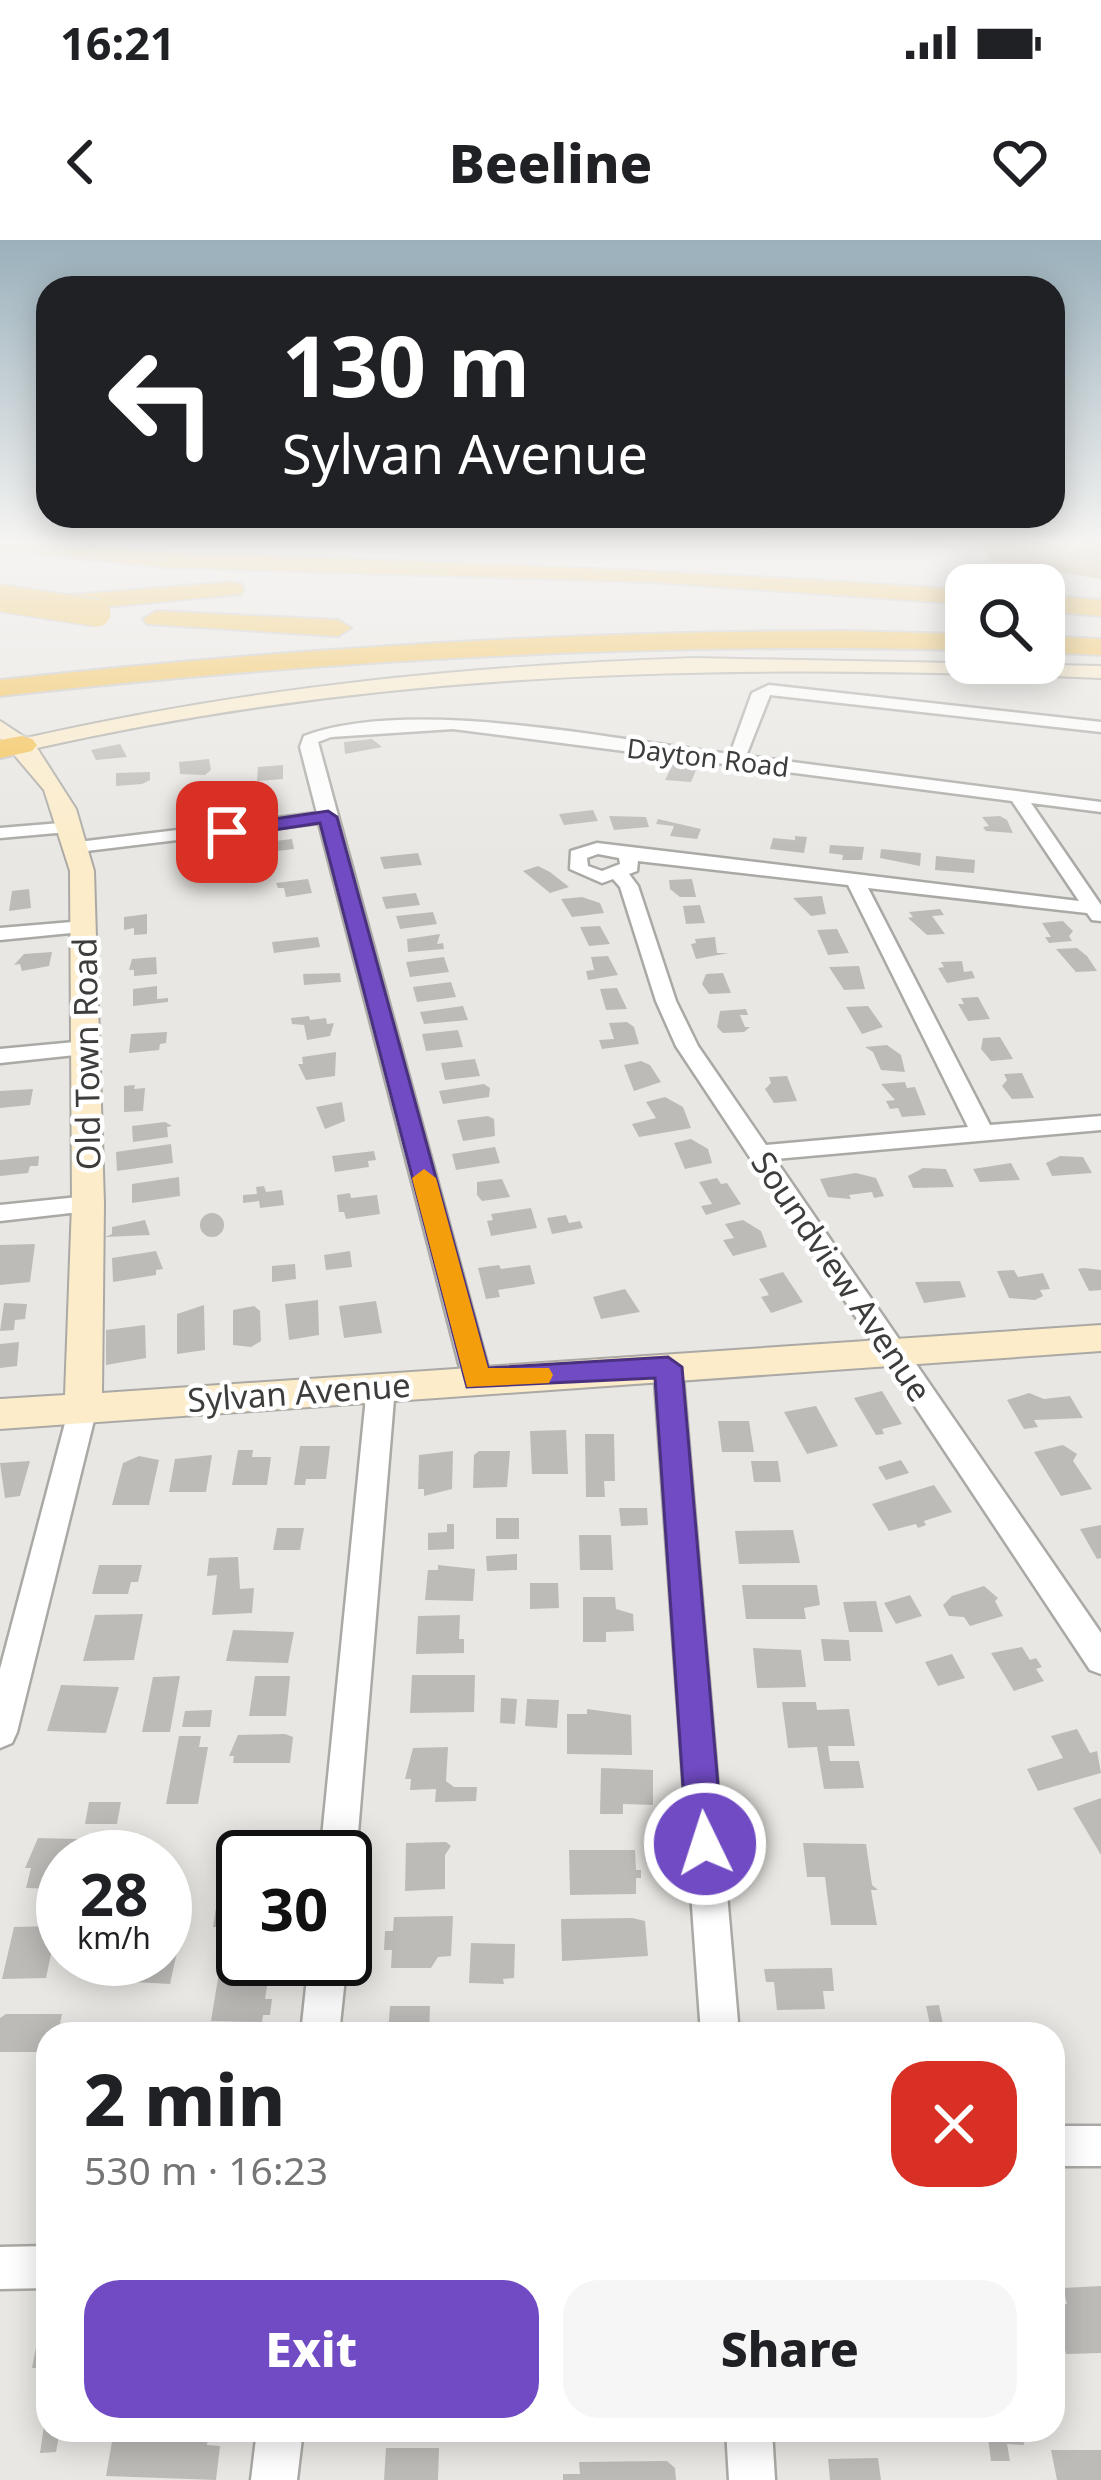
<!DOCTYPE html>
<meta charset="utf-8">
<style>
:root{--surface:#fff;--page:#f6f6f6;--text:#202124;--muted:#757577;--accent:#714bc4}
body{margin:0;font-family:"Noto Sans",sans-serif;background:var(--page);color:var(--text);height:100vh;display:flex;flex-direction:column;font-size:45px;white-space:nowrap}
*{box-sizing:border-box;margin:0}
p{font-size:39px;color:var(--muted)}
.icon{flex:none;width:66px;height:66px;fill:none;stroke:currentColor;stroke-width:2;stroke-linecap:round;stroke-linejoin:round}
.map{position:relative;flex:1;overflow:hidden}
.panel{position:absolute;left:36px;top:1782px;width:1029px;height:420px;display:flex;flex-direction:column;background:var(--surface);border-radius:36px;box-shadow:0 6px 30px #0003}
.panel>*{flex:none}
.guide{position:absolute;left:36px;top:36px;width:1029px;height:252px;border-radius:36px;box-shadow:0 6px 30px #0003;background:#202124;color:#fff;overflow:hidden}
.controls{position:absolute;left:945px;top:324px;display:grid;gap:24px}
.controls a{display:grid;place-items:center;width:120px;height:120px;border-radius:24px;background:var(--surface);box-shadow:0 6px 30px #0003;font-size:60px}
.speed{position:absolute;left:36px;top:1590px;display:flex;gap:24px;font-size:60px;font-weight:700;text-align:center}
.speed>*{display:grid;place-content:center;width:156px;height:156px;border-radius:50%;background:var(--surface);box-shadow:0 6px 30px #0003;line-height:1}
.speed small{font-size:30px;font-weight:400}
.speed .limit{border:6px solid #111;border-radius:18px;background:#fff;color:#111}
.pin{position:absolute;display:grid;place-items:center;width:102px;height:102px;color:#fff;margin:-51px;border-radius:24px;box-shadow:0 6px 18px #0006}
.me{position:absolute;width:132px;margin:-66px;rotate:356deg;stroke-linejoin:round;filter:drop-shadow(0 0 9px #0008)}
.turn{display:flex;align-items:center;gap:42px;height:252px;padding:0 48px;font-size:54px}
.turn .icon{width:156px;height:156px;stroke-width:2.5}
.turn b{display:block;font-size:84px;line-height:102px}
.round{display:grid;place-items:center;flex:none;width:126px;height:126px;border-radius:36px;background:var(--page)}
.head{display:flex;align-items:center;justify-content:space-between;height:204px;padding:0 48px}
h1{font-size:72px;font-weight:800;line-height:90px}
.primary-button{display:flex;gap:24px;margin-top:auto;padding:24px 48px}
.primary-button a{flex:1;height:138px;border-radius:36px;background:var(--accent);color:#fff;font-size:48px;font-weight:800;line-height:138px;text-align:center}
.primary-button a+a{background:var(--page);color:var(--text)}
.status{display:flex;justify-content:space-between;align-items:center;height:84px;padding:0 60px;background:var(--surface);direction:ltr}
.status svg{height:33px;fill:currentColor}
header{display:flex;justify-content:space-between;align-items:center;height:156px;padding:0 48px;background:var(--surface);font-size:54px;font-weight:800}
.map>svg:first-child{display:block}
.water{fill:#c5ab78}
.lines{fill:none;stroke-linecap:round;stroke-linejoin:round}
.stream{stroke:#c5ab78;stroke-width:4.5}
.building{fill:#bdbbb8}
.street-casing{stroke:#aaa9a5;stroke-width:5}
.secondary-casing{stroke:#aaa9a5;stroke-width:4}
.highway-casing{stroke:#c5c5c4;stroke-width:4}
.street{fill:#fff;fill-rule:evenodd}
.secondary{fill:#fcecc9;fill-rule:evenodd}
.highway{fill:#f5c04b;fill-rule:evenodd}
.highway-bridge-casing{stroke:#c5c5c4;stroke-width:30;stroke-linecap:butt}
.highway-bridge{stroke:#f5c04b;stroke-width:27}
.route{fill:#714bc4;stroke:#49317f;stroke-width:3}
.slow{fill:#f59e0b}
.labels{text-anchor:middle;dominant-baseline:central;stroke-width:9;stroke-linejoin:round;paint-order:stroke}
.far-street-label{font-size:27px;fill:#3d3d3b;stroke:#fff}
.street-label{font-size:33px;fill:#3d3d3b;stroke:#fff}
</style>
<div class="status"><b>16:21</b><svg viewBox="0 0 49 12"><path d="M0 12V9h3v3zM5 12V6h3v6zM10 12V3h3v9zM15 12V0h3v12zM26 1h20v11H26zM47 4h2v5h-2z"/></svg></div>
<header><svg class="icon" aria-label="back" viewBox="0 0 24 24"><path d="M15 5l-7 7 7 7"/></svg>Beeline<svg class="icon" aria-label="heart" viewBox="0 0 24 24"><path d="M12 20l-8-8c-3-5 5-10 8-4 3-6 11-1 8 4z"/></svg></header>
<div class="map">
<svg width="1101" height="2240" viewBox="0 0 1101 2240">
<rect width="100%" height="100%" fill="#e9e7e3"/>
<path class="water" d="M1027,302L1101,303V339L989,320L987,305Z"/>
<g class="lines">
<path class="stream" d="M916,302L992,311"/>
</g>
<path class="building" d="M372,499L382,507L345,514L344,502Z
M120,504L127,517L96,520L91,510Z
M209,519L211,530L205,535L180,534L179,522Z
M673,524L697,528L691,542L665,540Z
M283,525V539L257,541L258,527Z
M150,532V540L142,544L116,546V533Z
M269,555L279,571L246,575L249,557Z
M593,570L598,581L564,585L559,574Z
M609,576L646,577L649,587L614,590Z
M1000,576L1007,580L1013,593L986,591L983,587L989,586L982,577Z
M658,579L701,589L697,599L670,596L674,586L656,584Z
M795,596L807,597L804,613L770,609L773,598L795,600Z
M292,599L294,609L236,616L234,606Z
M830,605L864,607L862,620H842L843,615L829,613Z
M881,609L921,613L920,626L880,618Z
M418,613L422,625L384,629L380,617Z
M936,616L975,620L974,633L935,630Z
M261,618L260,634L232,632L231,621Z
M538,626L550,632L569,647L550,653L523,631Z
M308,639L312,653L286,657L284,648H278L276,643Z
M692,639L696,657H680L670,649L669,640Z
M29,649L31,668L9,671L12,651Z
M416,653L420,665L386,669L382,657Z
M822,656L826,674L811,676L793,658Z
M582,657L600,663L604,673L572,677L561,659Z
M700,665L705,683L686,684L683,666Z
M940,669L944,675L932,676L945,694L927,695L908,678L913,677L909,672Z
M433,672L437,684L400,689L396,676Z
M147,674V694L134,695V688L124,690V677Z
M1063,681L1073,691L1069,696L1072,701L1049,703L1045,697H1051L1042,683Z
M600,686L610,704L589,706L580,687Z
M837,689L849,713L828,715L817,690Z
M440,694L437,704L443,703L444,709L408,712L407,699Z
M318,697L320,707L274,713L272,702Z
M715,697L717,713H729L696,719L691,704L696,703L695,699Z
M1077,708L1087,716L1097,731L1076,732L1056,709Z
M52,712L49,726L22,731L20,724L14,725L24,714Z
M608,716L618,735L588,740L586,731L594,730L591,717Z
M156,717L157,734L134,736V730H129L132,719Z
M444,717L449,732L410,737L406,722Z
M962,721L964,732L972,731L975,738L947,743L938,728L944,727L941,722Z
M859,726L865,749L844,750L829,727Z
M340,733L341,742L304,745L303,734Z
M723,733L731,753L709,754L702,744L706,734Z
M451,742L456,757L417,762L413,747Z
M157,746V759L168,758V762L133,766V749Z
M617,748L627,769L606,770L600,749Z
M978,757L990,779L968,781L958,764H964L961,758Z
M463,766L468,780L424,784L420,772Z
M868,766L883,787L862,794L846,767Z
M746,769L748,775H740L745,787H750L744,792L723,793L717,787L720,771Z
M309,776L310,780L326,778L327,784L334,783L330,796L307,800L304,785L292,784L291,778Z
M627,782L634,787L639,804L602,809L599,800L614,799L609,783Z
M458,790L463,807L426,811L422,794Z
M167,792L166,803L160,804L159,810L129,813L131,794Z
M1000,797L1013,819L991,821L981,809L983,798Z
M887,805L901,815L905,832L881,830L873,812L865,807Z
M336,812L335,836L306,840L298,824H303L302,817Z
M475,819L480,836L445,840L441,823Z
M641,821L650,825L661,842L634,851L624,825Z
M1022,833L1034,858L1012,859L1002,846L1007,840L1004,834Z
M787,836L797,861L774,863L765,849L771,843L769,837Z
M905,842L907,848L915,847L926,875L902,877L898,868L890,869L886,861L895,860L881,844Z
M484,844L490,848L489,857L443,864L439,851Z
M135,845L134,849L145,848L143,871L124,872V846Z
M33,849L30,865L0,868V851Z
M665,857L683,867L691,888L639,897L632,884L656,878L646,862Z
M342,862L345,881L325,889L316,867Z
M488,876L494,879L495,896L463,901L457,880Z
M165,882L172,886L167,887L168,897L133,902L132,886Z
M691,899L708,909L712,923L685,929L674,903Z
M171,904L173,923L117,931L116,912Z
M495,907L500,923L456,930L452,914Z
M374,911L376,920L368,921L369,927L335,932L332,916Z
M39,916L38,926H30L28,933L0,936V920Z
M1060,916L1083,917L1092,933L1052,936L1046,923Z
M1011,923L1020,940L980,942L973,929Z
M923,928L946,929L954,947L913,948L908,936Z
M856,933L876,938L884,956L874,958L872,952L849,955L851,959L828,957L820,939Z
M179,937L180,956L132,963V944Z
M717,938L721,944L727,943L741,964L706,975L701,966L712,964L699,942Z
M502,939L510,957L482,961L477,955V942Z
M264,946L266,952L282,950L284,965L260,968L259,961L243,963V955L257,954L256,947Z
M350,953L351,958L377,955L380,974L346,979L344,972H339L337,955Z
M531,968L537,988L491,996L487,981L493,980L491,974Z
M200 985a12 12 0 1 1 24 0a12 12 0 1 1-24 0Z
M566,975L569,983L580,981L583,988L552,994L547,978Z
M145,980L150,995L105,997L112,994V987Z
M743,980L761,991L767,1007L733,1016L723,1000L734,998L725,984Z
M35,1004L30,1042L0,1045V1005Z
M156,1011L163,1029L156,1030V1035L113,1042L112,1018Z
M350,1011L352,1027L326,1030L324,1015Z
M295,1024L296,1039L272,1042V1026Z
M499,1025L501,1029L530,1025L535,1044L498,1050L500,1057L486,1059L478,1028Z
M1084,1028L1101,1030V1050L1089,1051L1078,1029Z
M1014,1030L1018,1037L1043,1033L1050,1049L1040,1050L1043,1056L1035,1060L1009,1058L997,1031Z
M783,1032L803,1062L771,1073L761,1057L769,1055L759,1039Z
M960,1041L966,1057L924,1063L915,1042Z
M625,1049L640,1072L601,1079L593,1057Z
M318,1060L319,1095L289,1100L285,1064Z
M376,1061L382,1093L344,1098L339,1066Z
M4,1063L27,1064L25,1079L15,1080L14,1090L0,1091Z
M204,1065L205,1110L177,1114V1074Z
M254,1066L260,1071L261,1101L251,1107L233,1105V1070Z
M145,1085L146,1118L106,1125V1090Z
M19,1102L17,1126L0,1128V1104Z
M882,1151L902,1184L882,1189L884,1194L876,1195L854,1158Z
M1029,1153L1044,1159L1070,1156L1083,1178L1034,1180L1038,1187L1024,1189L1007,1160Z
M816,1166L838,1206L807,1214L784,1172Z
M718,1181H749L754,1212H722Z
M566,1190L568,1234H532L530,1191Z
M585,1194H614L615,1241H604L605,1257H586Z
M1063,1205L1077,1214L1073,1221L1092,1249L1061,1256L1034,1212Z
M300,1206H330L326,1239H306L305,1245H294Z
M238,1210H253L252,1217H271L267,1245H232Z
M453,1211L452,1249L424,1256V1249H418L419,1215Z
M479,1211H510L507,1247L473,1248L474,1215Z
M212,1215L206,1252H169L175,1219Z
M139,1216L159,1220L149,1265H112L123,1223Z
M901,1220L909,1233L886,1240L878,1227Z
M30,1221L20,1256L5,1258L0,1223Z
M751,1221H778L781,1242H754Z
M934,1245L952,1272L924,1281L926,1285L918,1288L916,1284L889,1291L872,1264Z
M619,1268H647L648,1285L621,1286Z
M496,1278H519V1299H496Z
M447,1284H454V1309L428,1310V1293L447,1292Z
M1101,1285V1318L1097,1319L1080,1289Z
M277,1288H304L300,1310H273Z
M793,1290L800,1323L739,1324L735,1291Z
M579,1295H611L613,1330H580Z
M517,1314V1330L487,1331L486,1316Z
M238,1317L240,1349L254,1348L252,1373L212,1375L217,1335L207,1336L209,1318Z
M99,1325H142L138,1342H131L128,1354H92Z
M438,1325L475,1329L473,1361L425,1360L428,1330H438Z
M530,1343H558L559,1368L530,1369Z
M742,1345H817L820,1365L804,1368L806,1379H746Z
M984,1346L998,1358L995,1361L1003,1376L970,1386L964,1377L949,1376L943,1365L952,1356Z
M910,1355L922,1376L896,1384L884,1363Z
M583,1357H615L616,1369L633,1374L634,1391L606,1392V1402H583Z
M876,1361L883,1392H849L843,1362Z
M143,1374L134,1420L83,1421L95,1375Z
M460,1375L459,1399H464V1413L416,1414L418,1376Z
M233,1390L294,1392L288,1423L226,1421Z
M821,1399L849,1400L851,1421H824Z
M1022,1407L1030,1420L1036,1418L1042,1427L1036,1429L1044,1441L1014,1451L991,1413Z
M753,1408L801,1410L806,1447L757,1448Z
M952,1414L965,1438L938,1446L925,1422Z
M412,1435H475L474,1472L410,1473Z
M180,1436L170,1492H142L153,1437Z
M255,1436H290L286,1476H249Z
M61,1445L119,1447L106,1493L47,1491Z
M501,1458L517,1459L515,1484L500,1483Z
M527,1459L559,1460L557,1488L525,1486Z
M782,1462H816L817,1470L849,1469L855,1506H828L830,1521H859L864,1548L824,1549L817,1507L788,1508Z
M587,1469L631,1475L632,1515L567,1514V1474H587Z
M212,1470L210,1487H182L185,1471Z
M1077,1489L1090,1513L1097,1511L1101,1533L1038,1551L1027,1529L1063,1518L1051,1496Z
M285,1494L293,1497L290,1523H233L234,1516H229L238,1495Z
M179,1496H201L199,1507H208L198,1564H166Z
M448,1507L446,1541L454,1547H477L476,1561L435,1562L436,1549L410,1550L411,1539H405L413,1508Z
M601,1528L653,1530V1565L623,1564V1574H600Z
M1101,1558V1615L1073,1568Z
M89,1562H121L117,1584H85Z
M38,1598L78,1599L74,1617H63V1649L26,1648L31,1628H25Z
M446,1602L451,1606L445,1615V1649L405,1651L406,1603Z
M803,1603L866,1604L872,1645L878,1650H871L877,1685H831L825,1637H807Z
M569,1610H635L636,1630H641V1638H636V1654L570,1655Z
M234,1619H243V1687H213L222,1630L233,1629Z
M453,1676L451,1716L438,1717L431,1728H391L392,1710H384L385,1691H393L394,1677Z
M632,1678L645,1681L648,1716L562,1721L561,1679Z
M57,1686L46,1738L2,1739L14,1687Z
M471,1703L515,1704L514,1738L503,1739L504,1744L469,1743Z
M165,1712H177L170,1744L134,1742L139,1719H165Z
M247,1721H271L265,1759H272L270,1775H263L262,1782L211,1781L219,1732H245Z
M832,1728L834,1751H823L825,1769L777,1770L774,1742H766L764,1729Z
M939,1765L945,1794H932L926,1766Z
M390,1766H430L429,1794H388Z
M6,1774H62L58,1794H48V1812H0V1778Z
M958,1782H1022L1025,1794H960Z
M601,1783L646,1784V1794H601Z
M1101,2046V2113L1066,2114L1055,2064H1067L1063,2048Z
M42,2077H48V2128H32Z
M45,2179L48,2190H60L56,2212L40,2213Z
M987,2190H1022L1024,2205L1007,2204L1010,2221H991Z
M113,2196H208L207,2205L220,2206L216,2240L106,2236Z
M386,2208H439L438,2240H384Z
M1051,2210H1101V2240H1057Z
M878,2218L881,2240H830L828,2219Z
M667,2221L675,2228L676,2240H563V2234H580L579,2222Z"/>
<g class="lines">
<g class="street-casing">
<path id="street" d="M769,445L1101,482V492L770,455L746,516L1101,562V572L1031,563L1101,665V681L1092,680L1087,673L868,648L990,885L1101,876V890L775,919L1101,1393V1434L1090,1430L676,806L656,761L620,647L613,639L602,643L570,629L571,611L597,603L1079,661L1012,561L453,489L331,497L318,502L491,1139L487,1146H467L463,1139L319,583L78,612L69,607L78,602L317,573L300,507L304,496C411,456 614,500 730,514L752,453ZM598,614L619,618L620,624L602,631L588,626L587,618ZM638,621L848,645L968,887L766,905L698,806L676,761L638,646L629,634L637,631Z
M73,582L79,583V591L0,598V588Z
M84,681L91,683V691L0,700V688Z
M86,801L97,808L94,813L0,823V809Z
M88,956L97,958L100,964L97,970L0,981V965Z
M668,1117L678,1120L682,1127L739,1794H701L654,1127L658,1120Z
M381,1136L391,1140L395,1147L356,1617L345,1632V1617H320L367,1147L371,1140Z
M83,1157L93,1160L97,1168L17,1492L12,1503L0,1508V1429L69,1168L73,1160Z
M345,1715L347,1719L339,1794H301L309,1719H345Z
M1053,1886H1101V1926H1053Z
M48,2006V2048L0,2049V2007Z
M257,2190H303L297,2240H251Z
M726,2190H772L775,2240H729Z"/>
</g>
<g class="secondary-casing">
<path id="secondary" d="M694,418L1101,426V438C733,424 398,427 37,508L76,569L94,631L104,964L102,1153L1101,1085V1111L0,1189V1159L65,1155L72,964L70,631L44,550L0,498V481L26,498C252,447 463,426 694,418Z"/>
</g>
<g class="highway-casing">
<path id="highway" d="M0,302C70,302 139,312 209,314C462,322 714,332 966,350V364L652,342L161,327L0,309Z
M232,342L241,344L244,349L241,354L32,374L19,366L32,358Z
M1044,355L1101,360V376L1044,371Z
M156,371L338,380L351,388L338,396L147,384L143,379Z
M845,391L966,394V410C642,402 322,420 0,456V440C281,409 562,391 845,391Z
M1044,396L1101,399V415L1044,412Z
M22,496L32,499L37,505L32,511L0,518V500Z"/>
</g>
<use href="#street" class="street"/>
<use href="#secondary" class="secondary"/>
<use href="#highway" class="highway"/>
<g class="highway-bridge-casing">
<path id="highway-bridge" d="M1,358L97,373"/>
</g>
<use href="#highway-bridge" class="highway-bridge"/>
</g>
<linearGradient id="sky" x2="0" y2="1"><stop stop-color="#9ab0bb"/><stop offset="0.49" stop-color="#f5f4f2"/><stop offset="1" stop-color="#f5f4f2" stop-opacity="0"/></linearGradient>
<rect width="1101" height="616" fill="url(#sky)"/>
<path class="route" d="M328,571L337,577L488,1128L668,1117L682,1127L723,1604L718,1616L705,1621L692,1616L687,1604L655,1138L467,1147L320,583L227,597L218,592L227,586Z"/>
<path class="slow" d="M424,929L436,938L488,1128H549L553,1135L549,1143L467,1147L412,938Z"/>
<g class="labels">
<g class="far-street-label">
<text transform="translate(708 517) rotate(7)">Dayton Road</text>
</g>
<g class="street-label">
<text transform="translate(86 814) rotate(-91)">Old Town Road</text>
<text transform="translate(842 1036) rotate(56)">Soundview Avenue</text>
<text transform="translate(299 1152) rotate(-4)">Sylvan Avenue</text>
</g>
</g>
</svg>
<div class="controls">
<a><svg class="icon" aria-label="search" viewBox="0 0 24 24"><circle cx="10" cy="10" r="6"/><path d="M15 15l6 6"/></svg></a>
</div>
<div class="speed"><div>28<small>km/h</small></div><div class="limit">30</div></div>
<div class="pin" style="left:227px;top:592px;background:#d93025"><svg class="icon" aria-label="arrive" viewBox="0 0 24 24"><path d="M6 21V4h12l-3 4 3 4H6"/></svg></div>
<svg class="me" style="left:705px;top:1604px" viewBox="-20 -20 40 40"><circle r="17" fill="#714bc4" stroke="#fff" stroke-width="3"/><path d="M0-11L8 9 0 5-8 9z" fill="#fff"/></svg>
<div class="guide">
<div class="turn"><svg class="icon" aria-label="left" viewBox="0 0 24 24"><path d="M17 20v-9H6M10 6l-5 5 5 5"/></svg><div><b>130 m</b>Sylvan Avenue</div></div>
</div>
<section class="panel">
<div class="head"><div><h1>2 min</h1><p>530 m · 16:23</p></div><a class="round" style="background:#d93025;color:#fff"><svg class="icon" aria-label="close" viewBox="0 0 24 24"><path d="M6 6l12 12M18 6L6 18"/></svg></a></div>
<div class="primary-button"><a>Exit</a><a>Share</a></div>
</section>
</div>
